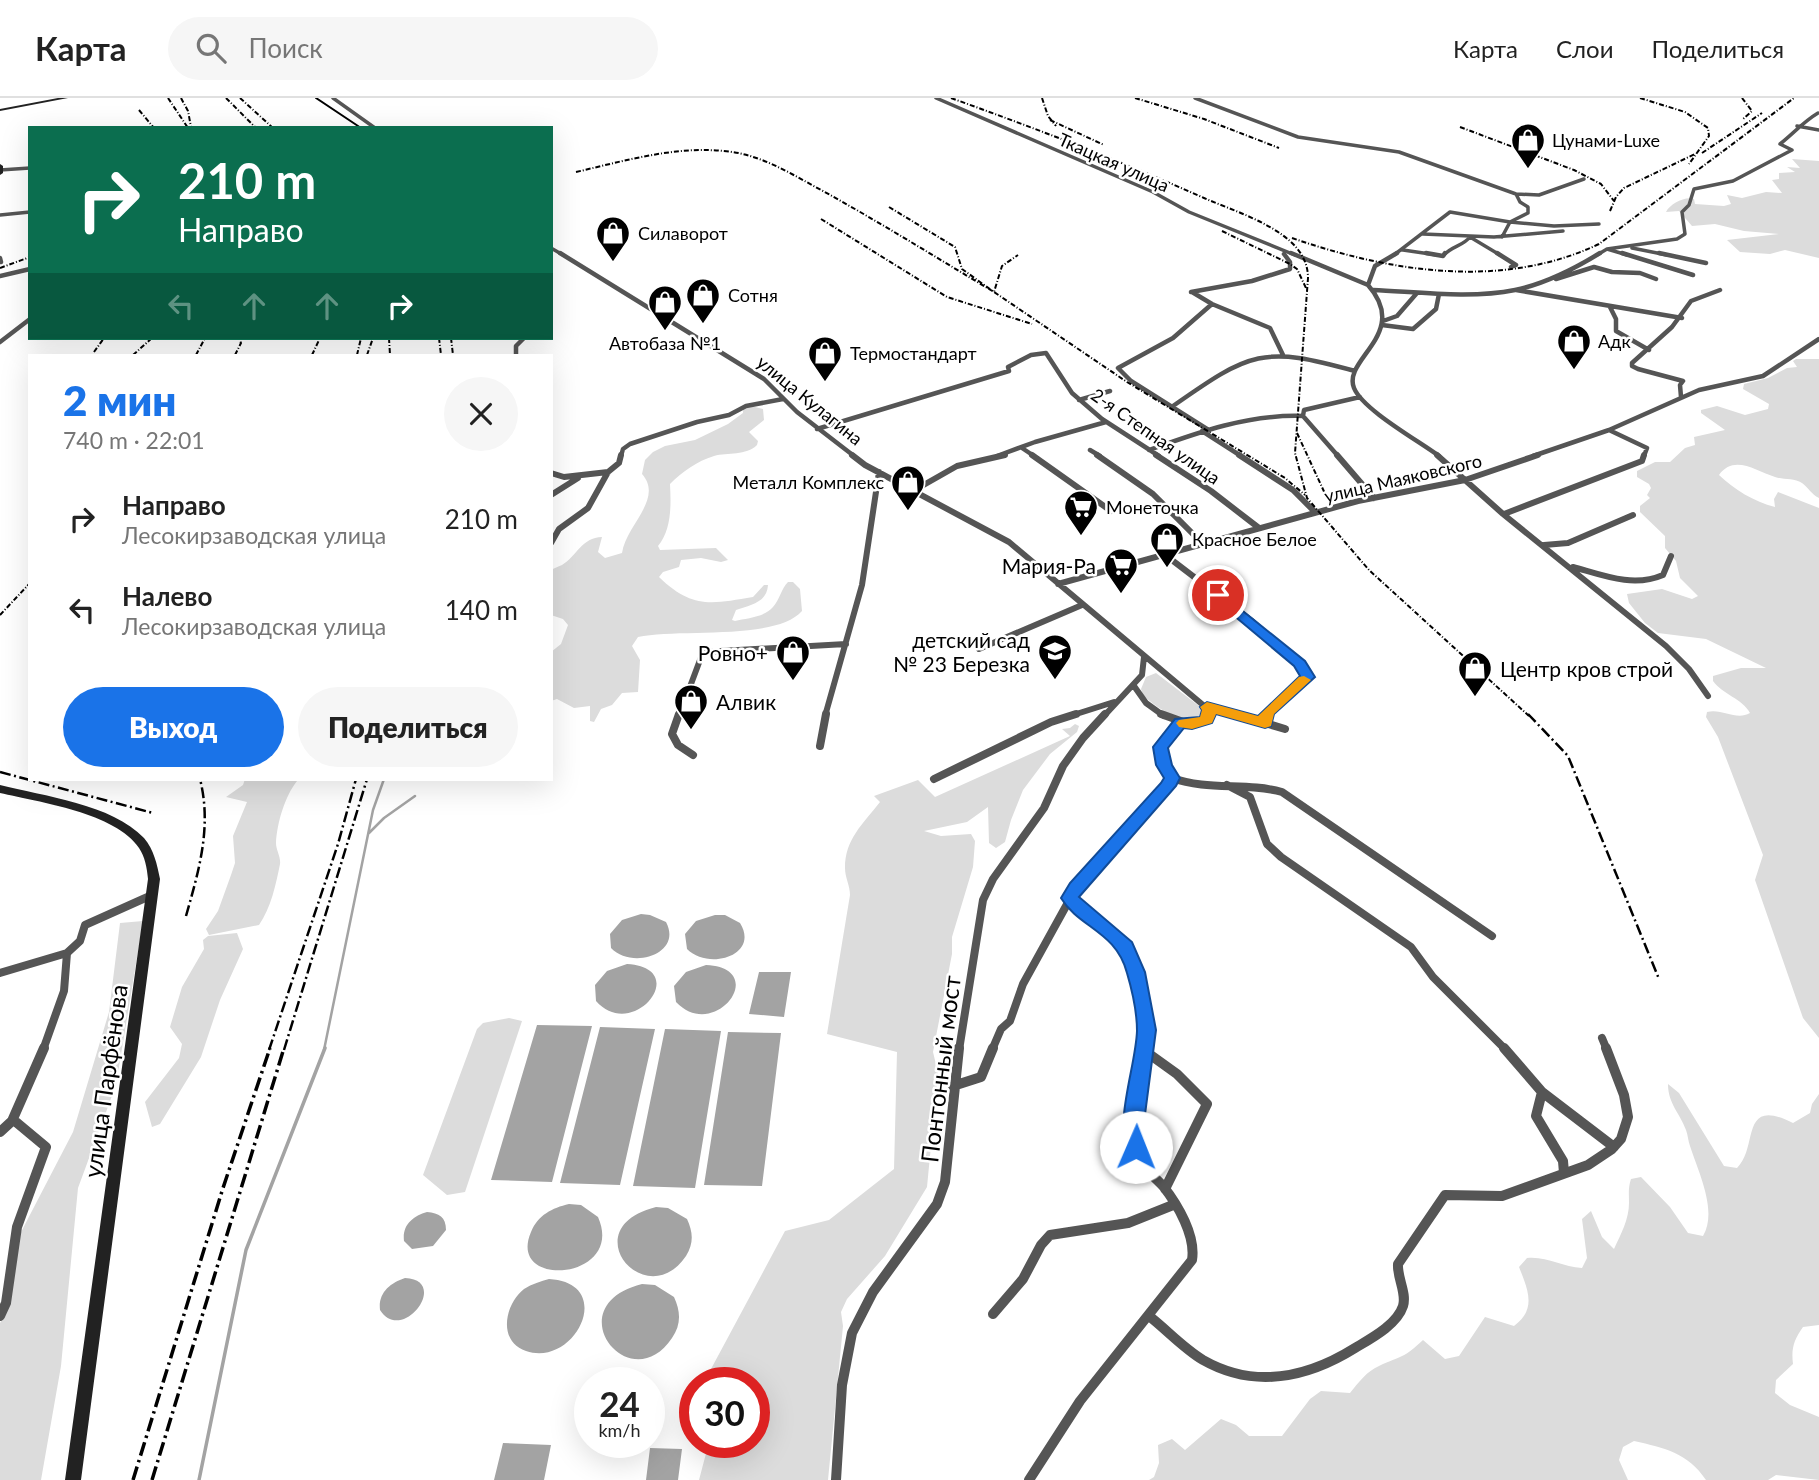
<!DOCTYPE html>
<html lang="ru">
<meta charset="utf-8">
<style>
:root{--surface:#fff;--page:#f6f6f6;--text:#222;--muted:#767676;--line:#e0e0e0;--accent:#1a73e8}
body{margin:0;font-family:Lato,sans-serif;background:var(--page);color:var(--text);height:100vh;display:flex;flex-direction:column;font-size:26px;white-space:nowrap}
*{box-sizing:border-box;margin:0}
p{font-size:23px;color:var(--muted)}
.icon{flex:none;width:38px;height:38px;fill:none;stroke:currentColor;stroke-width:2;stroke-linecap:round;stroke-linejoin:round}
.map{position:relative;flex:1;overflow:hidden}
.side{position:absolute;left:28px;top:256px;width:525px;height:427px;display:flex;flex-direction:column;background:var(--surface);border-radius:0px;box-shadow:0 7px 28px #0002}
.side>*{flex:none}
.guide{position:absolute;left:28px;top:28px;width:525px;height:214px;border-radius:0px;box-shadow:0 7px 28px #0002;background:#0b6e4f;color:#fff;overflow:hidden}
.speed{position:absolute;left:574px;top:1269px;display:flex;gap:14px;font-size:35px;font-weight:700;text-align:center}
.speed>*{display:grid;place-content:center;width:91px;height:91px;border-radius:50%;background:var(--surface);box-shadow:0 7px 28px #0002;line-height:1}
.speed small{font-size:18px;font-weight:400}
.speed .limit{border:10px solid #d22;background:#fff;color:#111}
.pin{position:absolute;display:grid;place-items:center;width:60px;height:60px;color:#fff;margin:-30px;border:4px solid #fff;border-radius:50%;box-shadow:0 2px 7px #0007}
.me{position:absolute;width:77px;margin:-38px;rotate:1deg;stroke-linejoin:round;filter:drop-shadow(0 0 5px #0008)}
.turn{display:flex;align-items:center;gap:24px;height:147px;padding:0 35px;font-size:32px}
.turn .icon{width:91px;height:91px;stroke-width:2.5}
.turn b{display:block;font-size:49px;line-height:60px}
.lanes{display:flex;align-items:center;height:66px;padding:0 35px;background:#0003;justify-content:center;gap:35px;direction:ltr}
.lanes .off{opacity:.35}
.round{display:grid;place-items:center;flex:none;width:74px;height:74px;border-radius:37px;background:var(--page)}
.head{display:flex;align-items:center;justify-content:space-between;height:119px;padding:0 35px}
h1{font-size:42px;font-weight:800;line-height:52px;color:var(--accent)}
.primary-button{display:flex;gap:14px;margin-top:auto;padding:14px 35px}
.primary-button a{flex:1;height:80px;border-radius:42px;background:var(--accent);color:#fff;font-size:28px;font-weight:800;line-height:80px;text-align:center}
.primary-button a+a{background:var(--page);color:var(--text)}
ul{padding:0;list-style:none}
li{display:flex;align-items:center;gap:21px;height:91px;padding:0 35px}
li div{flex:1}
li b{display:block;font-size:26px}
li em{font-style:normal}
header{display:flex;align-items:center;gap:42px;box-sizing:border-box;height:98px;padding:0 35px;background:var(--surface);border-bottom:2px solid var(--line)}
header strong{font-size:33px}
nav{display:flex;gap:38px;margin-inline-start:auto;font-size:24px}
.search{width:490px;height:63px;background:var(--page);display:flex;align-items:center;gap:18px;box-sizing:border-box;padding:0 24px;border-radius:38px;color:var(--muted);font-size:26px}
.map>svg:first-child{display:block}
.green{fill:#dcdcdc}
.water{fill:#a3a3a3}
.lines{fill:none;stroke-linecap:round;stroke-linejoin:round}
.stream-far1{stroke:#a3a3a3;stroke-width:2.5}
.stream{stroke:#a3a3a3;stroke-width:3.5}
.street-far4{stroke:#555;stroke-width:3.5}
.street-far3{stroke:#555;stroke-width:4.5}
.street-far2{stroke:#555;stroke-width:6}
.street-far1{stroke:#555;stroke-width:8}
.street{stroke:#555;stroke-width:10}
.secondary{fill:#222;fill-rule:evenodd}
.tram{stroke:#000;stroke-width:2}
.rail-far2{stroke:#000;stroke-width:2;stroke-dasharray:5 2 1 2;stroke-linecap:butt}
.rail-far1{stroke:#000;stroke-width:2.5;stroke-dasharray:11 3.5 2 3.5;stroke-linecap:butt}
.rail{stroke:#000;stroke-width:3.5;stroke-dasharray:14 4.5 2.5 4.5;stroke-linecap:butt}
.route{fill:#1a73e8;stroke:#114b97;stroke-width:2}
.slow{fill:#f59e0b}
.labels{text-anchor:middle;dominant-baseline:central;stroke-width:5;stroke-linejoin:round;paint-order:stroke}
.far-poi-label{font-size:18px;fill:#000;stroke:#fff;text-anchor:start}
.far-street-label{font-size:18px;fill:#000;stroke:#fff}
.poi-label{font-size:21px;fill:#000;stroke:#fff;text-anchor:end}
.near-street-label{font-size:24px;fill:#000;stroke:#fff}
</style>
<header>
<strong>Карта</strong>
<div class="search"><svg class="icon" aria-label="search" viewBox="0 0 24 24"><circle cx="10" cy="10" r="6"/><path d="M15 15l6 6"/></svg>Поиск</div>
<nav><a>Карта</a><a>Слои</a><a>Поделиться</a></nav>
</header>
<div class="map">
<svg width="1819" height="1382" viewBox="0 0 1819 1382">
<rect width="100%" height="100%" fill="#fff"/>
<path class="green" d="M1792,61L1819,63V160L1785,152L1770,156L1740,154L1727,142L1779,136L1744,133L1715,126L1692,128L1679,113L1666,114C1670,106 1685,98 1694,101L1695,106L1724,108L1731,106L1727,97L1742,100L1766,94L1782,95L1772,82L1779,81V75L1795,74L1787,69L1800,70Z
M1796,261H1819V400C1811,396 1809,390 1802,385C1794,380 1784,382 1775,379C1756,373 1734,356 1719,377C1734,391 1754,404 1775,409L1774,401L1778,394L1819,410V940L1803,920L1755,782L1763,757L1718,639L1706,619L1707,614C1722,610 1736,623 1750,615C1742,600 1723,597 1713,583V578L1741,570H1766L1706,541L1658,535L1645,525L1629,505L1627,496L1662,491L1692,501L1698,498L1680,480L1676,463L1665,450V438L1640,414V408L1650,400L1647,397L1651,390L1649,386L1637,379V373L1655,364H1670L1685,350L1695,347L1694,339L1725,332L1701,315V312L1717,308L1745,317L1768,311L1769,306L1743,291L1744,286L1768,280L1787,270L1797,269L1793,263Z
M751,308L763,311L764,322L749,334L758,343L757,347C746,358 728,354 714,358C697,363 682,374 670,386C671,406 672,431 658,448L660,452L716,450L728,462L721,464L701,460L681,462L679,469L663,474L659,479C692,511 711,506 753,499L764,487H768C767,505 750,507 736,512L732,522L735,523C747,520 765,519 773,509C780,501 781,491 788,484H793L800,491L802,513C776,543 678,530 638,539L632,548L640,562L638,594L622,595L612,607L601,611L594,624L590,623V608L574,610L557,601L551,603V554L561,546L568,527L563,521L551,517V472C554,470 558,469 562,467C576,459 582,439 602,439L598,454L605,460L622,455C626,427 664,401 642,376L645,362L653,354L665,348L695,342L728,326L743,315V311Z
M1156,575L1203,611L1202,617C1182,628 1158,611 1143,597L1141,591L1146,579Z
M1075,626L1079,628L1077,634L1050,656L1023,692L1011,722L1005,744L996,750L989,745L988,709L967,724L924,733L941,738L971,736L975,743L973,769L952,839V856L933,954L938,975L927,1089L885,1158L847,1201L841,1214L843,1228L828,1382H699L709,1344H754V1284H704L785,1133L829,1122L894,1071L897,954L827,936L850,797C850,787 845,780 845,770C845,741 863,726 880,704L874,698L918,682L935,699L1070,638L1062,631L1070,630Z
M245,681L297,683C285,698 277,725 276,745C276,752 281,759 280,766C276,786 271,810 259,827L209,837L206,831L218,813L231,777L235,765L233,738L247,704L226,699L243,687Z
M143,823L116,987L78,1090L61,1268L41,1382H0V1225L8,1211L20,1136L73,1034L109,914L120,825Z
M237,835L243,851L220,902L201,959L160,1026L152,1029L145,1004L179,960L182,946L170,929L182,889L204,851L203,842L208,838Z
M509,920L522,923L465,1094L447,1097L423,1077L477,931L483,925Z
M1668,986L1679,995L1724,1068L1737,1070C1759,1049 1739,998 1793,1025L1810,1015L1812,1006L1819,996V1227L1803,1229C1794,1242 1791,1250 1793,1266L1776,1282L1775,1295L1790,1307L1819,1319V1382L1776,1377L1768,1382H1706C1688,1355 1665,1350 1634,1343L1623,1349L1619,1362L1628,1382H1149L1154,1379L1159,1365L1158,1347L1172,1341L1185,1352L1221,1321L1236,1327L1249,1338H1282L1310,1301L1321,1293L1350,1295C1358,1285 1367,1273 1379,1268C1402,1257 1403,1261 1423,1242L1445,1261L1459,1258L1485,1219L1514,1228C1537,1211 1528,1192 1519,1169L1527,1160C1547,1158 1562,1169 1582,1170L1587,1160L1582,1121L1591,1113L1602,1139L1614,1151C1621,1136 1629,1121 1629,1105C1629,1096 1628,1090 1631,1081L1641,1079L1670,1109L1688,1135L1703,1138C1718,1113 1698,1073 1690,1048C1688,1043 1688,1037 1686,1032C1680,1015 1668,1006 1668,986Z"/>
<path class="water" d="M641,816L650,817L666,824C683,856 632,872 611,850L610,836L622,822Z
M715,817H725L740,825C760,857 709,873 687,851L685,836L696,823Z
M627,866C693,870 633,945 596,903L595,887L607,873Z
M706,867C771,870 715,945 676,904L674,888L686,874Z
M759,874H791L784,919L749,916Z
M537,927L592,928L552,1084L491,1082Z
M600,929L655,931L620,1087L560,1085Z
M665,931L721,933L695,1090L633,1088Z
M728,934L781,935L762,1088L704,1087Z
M569,1106L581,1107L598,1119C626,1182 506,1192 531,1134C538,1117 552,1110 569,1106Z
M656,1109L668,1110L687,1121C693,1134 694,1145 686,1158C646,1217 572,1130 656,1109Z
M427,1114C439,1115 446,1119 446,1132L433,1148L412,1151L404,1143C402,1127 413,1118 427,1114Z
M405,1180C451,1182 402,1247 380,1212C378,1195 390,1185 405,1180Z
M549,1181C617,1185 575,1270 526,1253C497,1243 505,1206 524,1191C532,1186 541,1183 549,1181Z
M642,1186L655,1187L674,1199C681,1214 681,1227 672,1240C630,1303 555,1208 642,1186Z
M503,1345L551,1347L544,1382H494Z
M650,1350L682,1351L678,1382H646Z"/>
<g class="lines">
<path class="stream-far1" d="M369,735L384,720L415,698
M324,952L373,712L384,681"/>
<path class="stream" d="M199,1382L246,1152L325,950"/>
<path class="street-far4" d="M333,0L375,30
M936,0L1153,94L1189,114L1295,157
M1195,0L1298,39L1399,54L1516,96L1539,97L1584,81
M1797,28L1819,32
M0,72L30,70
M0,117L30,114
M1423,136L1494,139L1563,133
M1502,139L1510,124L1554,128L1599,126
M551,150L563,157
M1632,150L1667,157
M1607,151L1627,157
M1403,152L1437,157
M1394,157L1450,114L1510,124L1528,115V109L1520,104L1516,96
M1444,157C1452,148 1463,148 1470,139L1500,157
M1597,157L1607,151L1677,141L1685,136L1682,114L1689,107L1694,91L1733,83L1792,52L1780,46C1794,35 1803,24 1818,15"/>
<path class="street-far3" d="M560,155L764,281L797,314L854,358
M1291,155L1368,187C1411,236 1342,261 1354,290C1363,312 1419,343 1439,358
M1426,155L1443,158L1445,155
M1497,155L1516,167L1511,169
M1622,155L1693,177
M1659,155L1706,165
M0,160L1,164
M0,178L30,171
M1556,181L1594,169L1612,174L1640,175L1656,181
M1368,187L1375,168L1397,155
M1373,192C1418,194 1471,201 1515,192C1544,186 1574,171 1600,155
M1516,192L1682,220
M1191,194L1252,183L1290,171V164L1284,156
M1192,194L1212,206L1270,230L1283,257
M1610,209L1616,221V233L1649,252
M1383,223L1397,218L1417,195
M1382,227L1413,231L1436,211L1439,196
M0,244L30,221
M516,257V248L524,240
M1681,299L1680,287L1683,283L1638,271L1632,268V265L1672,229L1691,203L1720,192
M1079,302L1110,293
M1173,308C1250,254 1263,247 1355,273
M1303,318L1338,358
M817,331L1009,273L1008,269L1031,257L1046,255L1072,295L1102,321L1159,358
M1207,331L1131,283L1118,270L1173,240L1212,206
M1609,332L1647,350L1644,358
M1202,333L1241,358
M1022,350L1034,358
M1090,352L1100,358
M1149,352C1199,334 1249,316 1303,318L1304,312L1360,299
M621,358L623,351L630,346L697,324L729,317L746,308L783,301
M997,358L1035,344L1106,324
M1533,358L1609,332L1699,292L1763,278L1819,241"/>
<path class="street-far2" d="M852,357L865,367L1009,444L1209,612L1208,618
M1032,357L1111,413
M1097,357L1153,396L1202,445
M1156,357L1211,393L1259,430
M1239,357L1293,392L1315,414
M1337,357L1374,400
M1437,357L1503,416L1666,548L1689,571L1708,598
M551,375L564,379L608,374
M913,393L957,368L1005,357
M551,397L578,380
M1504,416L1642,363L1644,357
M551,445L559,431L588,410L608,374L619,365L621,357
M1544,447L1568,445L1633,417
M1164,456L1253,524L1305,571L1308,579L1279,602L1266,618
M1573,469C1602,477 1633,490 1663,477L1671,458
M1058,486L1358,403L1465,382L1538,357
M979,551L1082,507
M1134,588L1146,605L1164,618
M1208,609L1240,618
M679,618L703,554L846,546
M825,618L862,487L879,374
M1070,618L1114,604
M1104,618L1142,577L1144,559"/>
<path class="street-far1" d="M679,616L672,636L678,647L693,657
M1161,616L1186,625L1207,622L1208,616
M1234,616L1265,625
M1267,616L1265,625L1285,631
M820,648L826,616
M1172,680C1208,693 1246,684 1282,694L1492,838
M934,681L1051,624L1076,616
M1227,687L1250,699L1267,746L1281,759L1411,849L1433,879L1506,952
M1070,800C1089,814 1109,827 1124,846C1141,870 1147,924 1143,952
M0,875L67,855L80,843L85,827L152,797
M1602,940L1607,952
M43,952L64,893L67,855
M959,952L983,802L993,781L1044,710L1063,668L1083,640L1105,616
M992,952L1001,931L1010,923L1023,886L1076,790L1168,688L1172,680L1164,667L1161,649L1180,624"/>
<path class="street" d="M1504,950L1542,994L1536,1018L1563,1063L1564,1075
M1145,953L1177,976L1207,1006L1165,1091
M953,988L981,979L993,950
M1542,994L1614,1049
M12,1023L44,950
M0,1034L12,1023L16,1024L46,1049L17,1129L6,1205L0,1218
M993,1216L1023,1181L1041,1147L1050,1137L1128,1125L1173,1107
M1149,1218C1167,1232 1183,1250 1203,1262C1254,1291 1307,1280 1355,1250C1370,1241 1397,1227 1403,1208C1407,1195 1397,1180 1398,1166L1445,1097L1502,1098L1588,1067L1612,1051L1621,1041L1628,1019L1624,997L1606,950
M836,1382L842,1287L852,1235L873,1194L937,1106L945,1084L959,950
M1029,1382L1080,1303L1192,1162C1196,1138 1178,1107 1163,1088C1156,1080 1146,1073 1141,1064C1125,1036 1140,981 1144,950"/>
<path class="secondary" d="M58,0H68L0,13V11Z
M0,66L3,68V75L0,77Z
M0,687C43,698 112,706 144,740C154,752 157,766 160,781L81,1382H65L148,781C147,770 145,759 139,750C116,715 39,704 0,695Z"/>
<path class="tram" d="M316,0L361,30"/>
<path class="rail-far2" d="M168,0L188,30
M181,0L188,13L191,29
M226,0L256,30
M240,0L273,30
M951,0C1037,31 1121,63 1204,100C1232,112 1267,123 1290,143C1301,153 1308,165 1308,180L1295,355L1307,400L1369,472L1529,618
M1042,0L1048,18L1056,28
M1135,0L1204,21L1279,50
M1640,0L1685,14L1708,30L1709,38L1689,66
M1742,0L1752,13L1742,22
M139,12L154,30
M1050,22L1104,47
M1460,29L1574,72L1601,86L1614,103
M1702,55L1762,15
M576,74C624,63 674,48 724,53C761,56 791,76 823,93C881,125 937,160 994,194L1002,168L1018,157
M889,109L955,149L962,171L994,194L1127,284L1285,380L1305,397
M1610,113L1616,99L1624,90L1695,56
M821,121L947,199L1032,226
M1222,133L1290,166L1297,171L1306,190
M1292,140C1390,174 1502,192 1599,146L1794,0
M0,170L30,159
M389,240L390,257
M439,240L441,257
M451,240L453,257
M94,254L104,240
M133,257L152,240
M196,257L205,240
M235,257L241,245L239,240
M312,257L320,240
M357,257L361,240
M367,257L373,240
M1297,335L1327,400
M0,517L30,485"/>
<path class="rail-far1" d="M1528,616L1568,658L1659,881
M0,674L153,715
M186,818C199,772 212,729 200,681
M269,952L338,746L356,681
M284,952L367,681"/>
<path class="rail" d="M133,1382L223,1090L270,950
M152,1382L284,950"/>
</g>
<path class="route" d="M1218,493L1305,563L1315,579L1274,616L1271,628L1265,630L1216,616L1212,625L1192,631L1184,630L1168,650L1172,667L1180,680L1176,688L1079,799L1132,844L1145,874L1156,932L1144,1024L1146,1049L1143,1055L1136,1058L1128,1055C1114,1024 1136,967 1137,933C1137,915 1132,892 1127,875C1116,833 1079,830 1061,800L1070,785L1161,685L1164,680L1156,667L1153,649L1175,621L1200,619L1202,612L1200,609L1207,604L1258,618L1300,578L1294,568L1213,500L1211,497Z"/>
<path class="slow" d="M1304,578L1311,582L1274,616L1271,628L1265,630L1216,616L1212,625L1192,631L1179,629L1176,625L1179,622L1200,619L1202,612L1200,609L1207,604L1258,618L1299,579Z"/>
<defs>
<g id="shop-pin" transform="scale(1.75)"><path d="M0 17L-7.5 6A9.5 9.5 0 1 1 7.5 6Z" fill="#000" stroke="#fff"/><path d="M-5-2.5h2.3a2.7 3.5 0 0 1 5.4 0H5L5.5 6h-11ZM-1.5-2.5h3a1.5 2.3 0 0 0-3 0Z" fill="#fff"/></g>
<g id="supermarket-pin" transform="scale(1.75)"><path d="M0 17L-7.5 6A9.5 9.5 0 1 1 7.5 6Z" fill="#000" stroke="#fff"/><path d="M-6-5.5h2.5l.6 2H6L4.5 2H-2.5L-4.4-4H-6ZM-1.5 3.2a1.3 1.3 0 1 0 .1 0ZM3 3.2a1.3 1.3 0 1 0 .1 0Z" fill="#fff"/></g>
<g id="school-pin" transform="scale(1.75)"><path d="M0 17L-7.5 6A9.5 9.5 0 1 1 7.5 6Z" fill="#000" stroke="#fff"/><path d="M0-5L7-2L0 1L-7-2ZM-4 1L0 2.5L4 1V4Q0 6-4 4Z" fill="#fff"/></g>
</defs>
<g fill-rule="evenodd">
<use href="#shop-pin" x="1528" y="42"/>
<use href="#shop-pin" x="613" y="135"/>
<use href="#shop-pin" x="703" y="197"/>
<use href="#shop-pin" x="665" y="204"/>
<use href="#shop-pin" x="1574" y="243"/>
<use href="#shop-pin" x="825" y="255"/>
<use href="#shop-pin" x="908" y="384"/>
<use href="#supermarket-pin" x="1081" y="409"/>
<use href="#shop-pin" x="1167" y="441"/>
<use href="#supermarket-pin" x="1121" y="467"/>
<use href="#school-pin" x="1055" y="553"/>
<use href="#shop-pin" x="793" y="554"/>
<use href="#shop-pin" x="1475" y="570"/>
<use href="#shop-pin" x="691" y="603"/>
</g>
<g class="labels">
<g class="far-poi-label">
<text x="1552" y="42">Цунами-Luxe</text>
<text x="638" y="135">Силаворот</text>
<text x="728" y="197">Сотня</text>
<text x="1598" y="243">Адк</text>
<text x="665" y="245" text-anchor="middle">Автобаза №1</text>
<text x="850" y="255">Термостандарт</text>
<text x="884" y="384" text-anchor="end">Металл Комплекс</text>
<text x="1106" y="409">Монеточка</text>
<text x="1192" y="441">Красное Белое</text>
</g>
<g class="far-street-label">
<text transform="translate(1114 64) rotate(24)">Ткацкая улица</text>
<text transform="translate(810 302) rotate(39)">улица Кулагина</text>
<text transform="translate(1156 338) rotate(35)">2-я Степная улица</text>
<text transform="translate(1403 380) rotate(-13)">улица Маяковского</text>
</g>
<g class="poi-label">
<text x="1096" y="467">Мария-Ра</text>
<text x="1030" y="541">детский сад<tspan x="1030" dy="24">№ 23 Березка</tspan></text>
<text x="768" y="554">Ровно+</text>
<text x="1500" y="570" text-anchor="start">Центр кров строй</text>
<text x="716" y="603" text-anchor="start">Алвик</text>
</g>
<g class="near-street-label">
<text transform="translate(940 971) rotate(-83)">Понтонный мост</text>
<text transform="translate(105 983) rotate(-82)">улица Парфёнова</text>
</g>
</g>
</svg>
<div class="speed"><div>24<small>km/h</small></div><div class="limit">30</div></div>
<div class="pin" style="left:1218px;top:497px;background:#d93025"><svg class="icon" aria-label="arrive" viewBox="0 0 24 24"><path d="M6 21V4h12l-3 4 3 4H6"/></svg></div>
<svg class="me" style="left:1136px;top:1049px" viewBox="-20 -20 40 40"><circle r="19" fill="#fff"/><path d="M0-13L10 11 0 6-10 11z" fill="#1a73e8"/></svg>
<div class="guide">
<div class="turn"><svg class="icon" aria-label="right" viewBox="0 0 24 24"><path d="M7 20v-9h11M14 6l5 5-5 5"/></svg><div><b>210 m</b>Направо</div></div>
<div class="lanes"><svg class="icon off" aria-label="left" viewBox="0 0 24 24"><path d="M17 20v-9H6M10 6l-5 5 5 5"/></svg><svg class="icon off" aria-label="ahead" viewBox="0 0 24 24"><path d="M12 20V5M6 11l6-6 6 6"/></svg><svg class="icon off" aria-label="ahead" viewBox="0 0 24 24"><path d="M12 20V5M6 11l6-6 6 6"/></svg><svg class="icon" aria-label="right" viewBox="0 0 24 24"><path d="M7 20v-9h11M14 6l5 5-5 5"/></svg></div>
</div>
<section class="side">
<div class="head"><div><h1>2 мин</h1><p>740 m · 22:01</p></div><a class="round"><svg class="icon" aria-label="close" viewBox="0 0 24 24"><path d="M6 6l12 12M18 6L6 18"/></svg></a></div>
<ul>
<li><svg class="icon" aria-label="right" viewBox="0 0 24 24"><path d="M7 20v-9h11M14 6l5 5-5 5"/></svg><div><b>Направо</b><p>Лесокирзаводская улица</p></div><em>210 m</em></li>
<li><svg class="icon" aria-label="left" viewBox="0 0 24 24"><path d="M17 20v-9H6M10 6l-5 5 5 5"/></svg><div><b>Налево</b><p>Лесокирзаводская улица</p></div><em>140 m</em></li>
</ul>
<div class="primary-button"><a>Выход</a><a>Поделиться</a></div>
</section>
</div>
